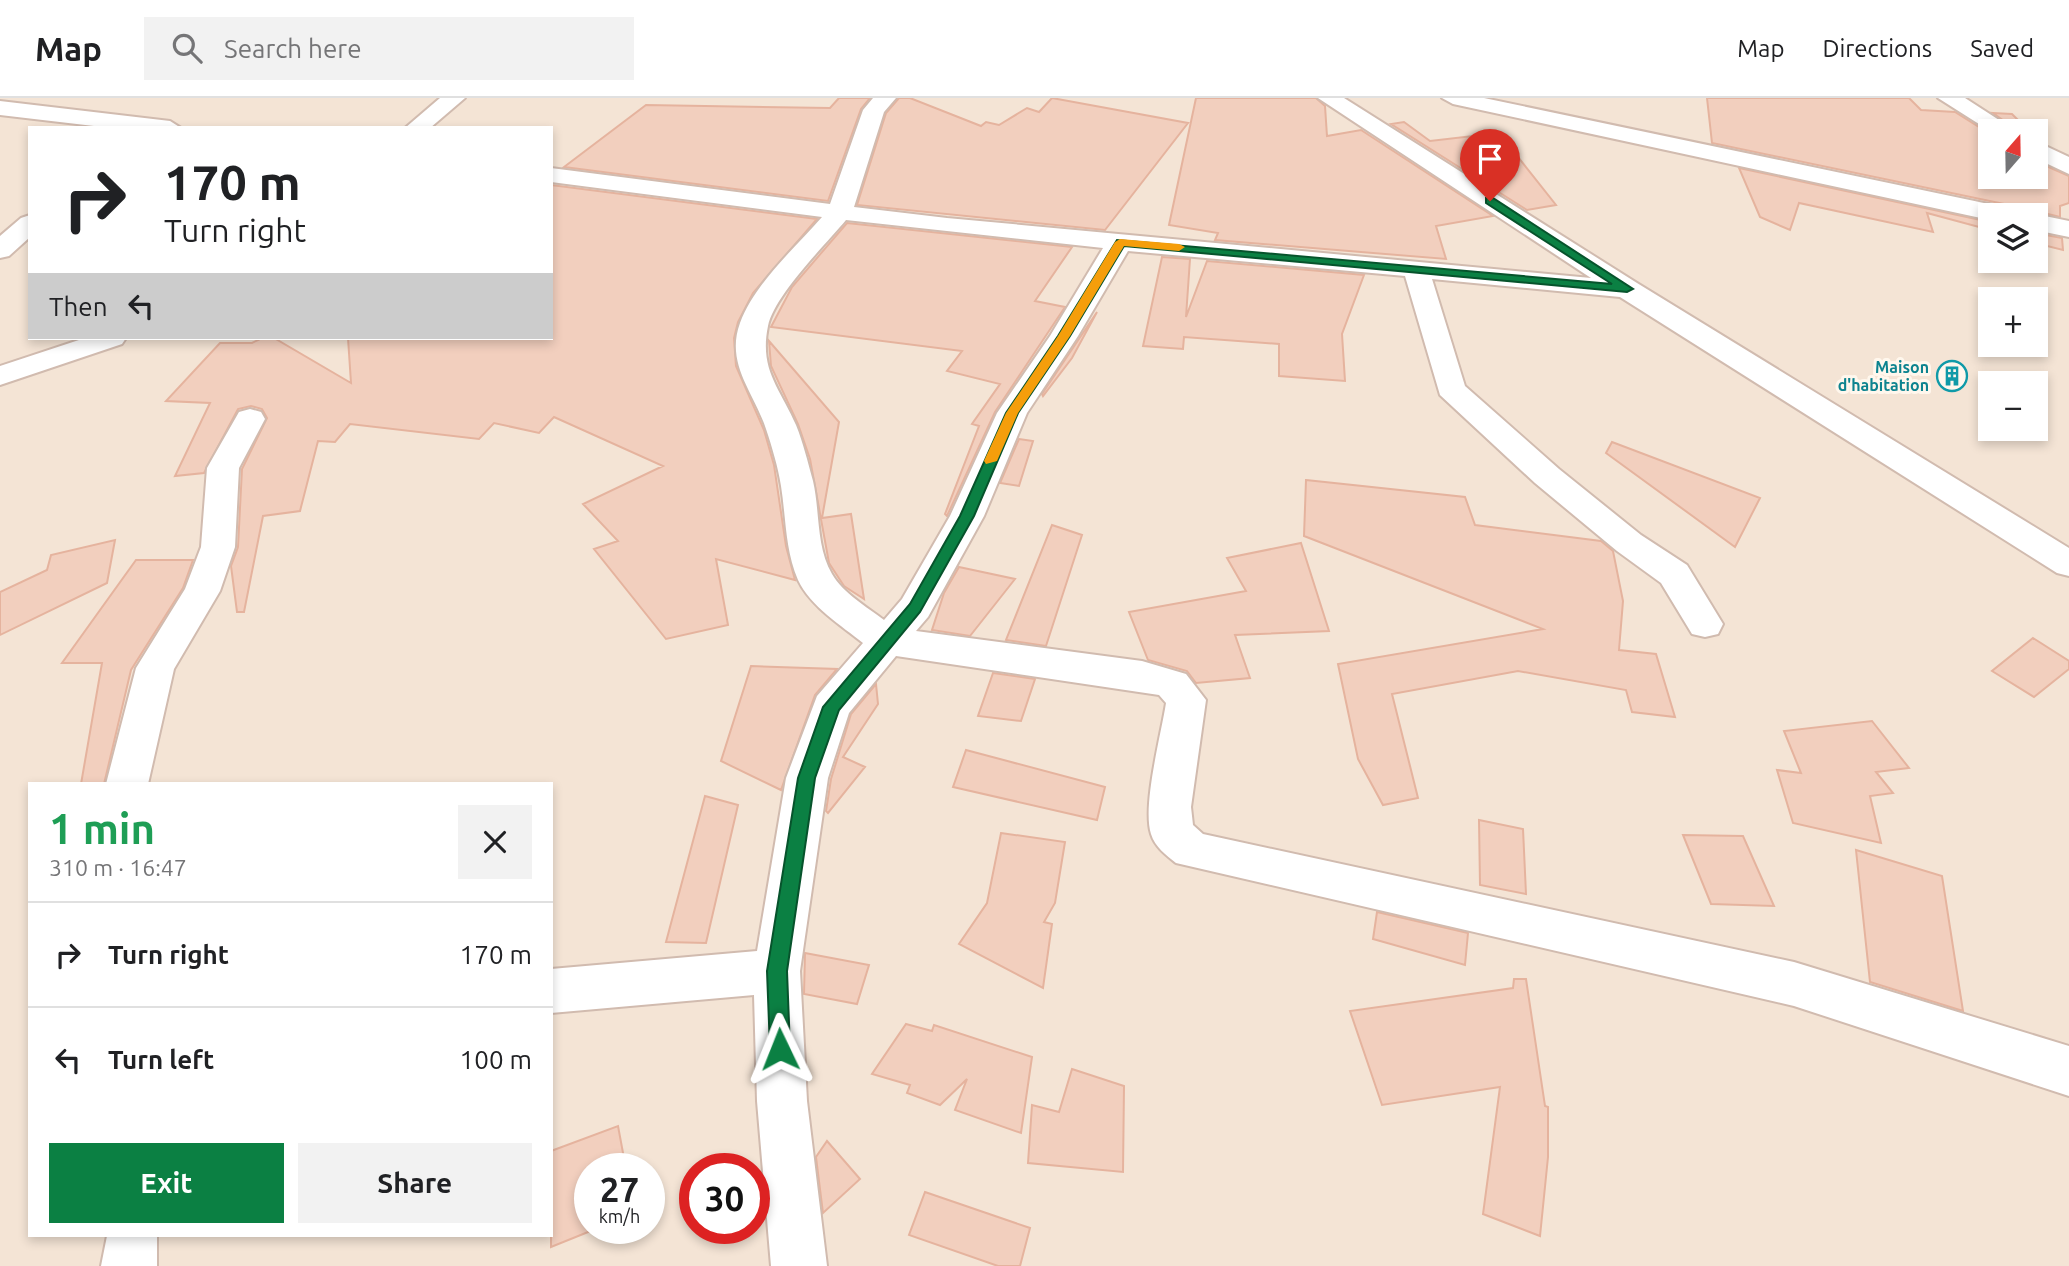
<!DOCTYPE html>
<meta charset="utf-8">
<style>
:root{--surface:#fff;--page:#f2f2f2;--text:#202124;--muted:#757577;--line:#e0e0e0;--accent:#0b8043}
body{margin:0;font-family:Ubuntu,sans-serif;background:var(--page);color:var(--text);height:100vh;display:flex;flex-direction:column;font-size:26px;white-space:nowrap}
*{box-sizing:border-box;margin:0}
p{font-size:23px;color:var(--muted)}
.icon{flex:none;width:38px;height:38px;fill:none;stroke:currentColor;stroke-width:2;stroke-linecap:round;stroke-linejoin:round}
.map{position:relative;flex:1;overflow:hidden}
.panel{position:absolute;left:28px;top:684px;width:525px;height:455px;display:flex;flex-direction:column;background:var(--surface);border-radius:0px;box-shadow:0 4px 10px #0003}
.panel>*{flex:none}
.top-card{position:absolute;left:28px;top:28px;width:525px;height:214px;border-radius:0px;box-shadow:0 4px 10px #0003;background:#fff;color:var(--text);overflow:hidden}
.needle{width:46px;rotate:20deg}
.controls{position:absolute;left:1978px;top:21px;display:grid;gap:14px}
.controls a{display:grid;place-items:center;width:70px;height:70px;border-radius:0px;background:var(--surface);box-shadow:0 4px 10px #0003;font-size:35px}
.speed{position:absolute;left:574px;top:1055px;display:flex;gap:14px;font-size:35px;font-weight:700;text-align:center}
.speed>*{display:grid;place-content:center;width:91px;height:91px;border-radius:50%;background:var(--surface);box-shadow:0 4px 10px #0003;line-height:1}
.speed small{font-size:18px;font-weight:400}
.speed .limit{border:10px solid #d22;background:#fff;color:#111}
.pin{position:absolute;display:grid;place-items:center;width:60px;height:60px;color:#fff;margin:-72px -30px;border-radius:50% 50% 50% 0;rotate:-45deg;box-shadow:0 0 7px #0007}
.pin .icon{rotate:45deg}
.me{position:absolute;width:77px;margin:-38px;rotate:358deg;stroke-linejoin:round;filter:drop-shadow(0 0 5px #0008)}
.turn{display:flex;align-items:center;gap:24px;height:147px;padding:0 21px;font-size:32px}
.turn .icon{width:91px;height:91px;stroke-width:2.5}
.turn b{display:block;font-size:49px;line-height:60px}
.then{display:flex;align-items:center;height:66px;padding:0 21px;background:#0003;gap:14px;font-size:26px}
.round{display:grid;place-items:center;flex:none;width:74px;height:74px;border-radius:0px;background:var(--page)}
.head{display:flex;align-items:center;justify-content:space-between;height:119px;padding:0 21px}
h1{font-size:42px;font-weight:700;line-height:52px;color:#1e9e55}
.cta{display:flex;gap:14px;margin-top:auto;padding:14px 21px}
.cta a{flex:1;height:80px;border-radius:0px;background:var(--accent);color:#fff;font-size:28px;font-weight:700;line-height:80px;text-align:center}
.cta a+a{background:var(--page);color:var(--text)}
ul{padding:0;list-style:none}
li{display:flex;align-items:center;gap:21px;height:105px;padding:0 21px;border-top:2px solid var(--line)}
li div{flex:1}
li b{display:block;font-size:26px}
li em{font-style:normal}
header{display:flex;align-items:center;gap:42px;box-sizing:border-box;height:98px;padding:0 35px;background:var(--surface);border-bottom:2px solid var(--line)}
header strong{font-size:33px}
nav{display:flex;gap:38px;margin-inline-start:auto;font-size:24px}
.search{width:490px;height:63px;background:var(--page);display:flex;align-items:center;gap:18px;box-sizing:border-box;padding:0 24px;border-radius:0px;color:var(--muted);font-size:26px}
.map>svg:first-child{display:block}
.residential{fill:#f4e4d5;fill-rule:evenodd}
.building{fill:#f2cfbe;stroke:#e5b39e;stroke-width:2}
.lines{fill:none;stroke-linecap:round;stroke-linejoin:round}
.street-casing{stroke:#d1bbaf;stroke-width:4}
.street{fill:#fff;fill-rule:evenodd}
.route{fill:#0b8043;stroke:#07532c;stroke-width:2}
.slow{fill:#f59e0b}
.labels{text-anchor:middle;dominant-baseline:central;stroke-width:6;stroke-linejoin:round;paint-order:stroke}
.far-culture-label{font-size:16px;font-weight:bold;fill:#0d838f;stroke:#fff7ed;text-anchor:end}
</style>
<header>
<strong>Map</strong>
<div class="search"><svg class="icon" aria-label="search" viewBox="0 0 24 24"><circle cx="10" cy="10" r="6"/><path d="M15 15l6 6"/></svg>Search here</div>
<nav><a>Map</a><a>Directions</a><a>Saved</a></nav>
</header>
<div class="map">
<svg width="2069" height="1168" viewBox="0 0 2069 1168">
<rect width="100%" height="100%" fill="#fdf2e7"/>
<path class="residential" d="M0,0H2069V1168H0ZM30,30H551V240H30ZM1990,33H2035V79H1990ZM1990,117H2035V163H1990ZM1990,201H2035V247H1990ZM1990,285H2035V331H1990ZM30,686H551V1138H30ZM590,1071H649V1130H590ZM695,1071H754V1130H695Z"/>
<path class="building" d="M839,0H870L861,11L828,103L564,69L646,7L830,10Z
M899,0H910L981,28L986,24L999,27L1027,10L1039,14L1052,0L1188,25L1105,132L857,107L886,15Z
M1196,0H1316L1325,8L1327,38L1361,32L1493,118L1436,128L1446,161L1215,142L1218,135L1169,127Z
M1707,0H1909L1921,12L1955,14L1990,36V79H2035V63L2069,78V105L2060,108V119L2036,113L2019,117L2014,110L2004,106L1712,45Z
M1993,15L2012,16L2029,33H2018Z
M1404,24L1430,43L1473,38L1477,41L1503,40L1556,107L1527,112L1391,26Z
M1739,70L1990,124V132L1927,115L1933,134L1799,105L1790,132L1760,119Z
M551,87L817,121L753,195L738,224L734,240L736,268L764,332L774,367L786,448L795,482L716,461L728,527L666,541L594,451L618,443L583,406L663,368L554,319L539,335L494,325L479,341L350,326L335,344L318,343L300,413L263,418L244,514H237L231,468L238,449L242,371L267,320L262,311L251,308L238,311L204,375L175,378L210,305L166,303L220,245H252L262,240H274L351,285L348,240H551Z
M847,125L1072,149L1035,203L1065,209L995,314L947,418L945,416L979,328L972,326L1000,286L947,273L962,253L771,229L792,189Z
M2035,135L2062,140L2063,152L2035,145Z
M1162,159L1190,161L1186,219L1207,163L1364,177L1342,236L1345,283L1279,278V246L1184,239L1183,251L1143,248Z
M1097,214L1072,260L1043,298L1042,296Z
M769,243L839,324L822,420L851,416L864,501L844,488L829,465L810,361L798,326L771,268Z
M1019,341L1033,343L1019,388L1000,385Z
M1612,344L1760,400L1735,449L1606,355Z
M1306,382L1465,399L1475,427L1601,443L1613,453L1623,503L1619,552L1656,556L1675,619L1632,614L1626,592L1518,573L1392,596L1418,700L1383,707L1358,661L1338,566L1543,531L1304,438Z
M1052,427L1082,437L1046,548L1006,542Z
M115,442L107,485L0,537V494L47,472L51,457Z
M1301,445L1329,533L1235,537L1250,580L1196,585L1187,573L1148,562L1129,514L1246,493L1227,460Z
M136,462H193L183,490L131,572L104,686H81L102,565H62Z
M959,469L1015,481L970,538L932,532L944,495Z
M2033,540L2069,563V571L2034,599L1992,573Z
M751,568L837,571L815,597L781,692L721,663Z
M993,575L1035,581L1021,623L978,618Z
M876,586L878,606L843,659L865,669L828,715L826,713L831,681L851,616Z
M1872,623L1909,670L1876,674L1893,695L1870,698L1881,745L1793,725L1777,672L1801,675L1784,633Z
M966,652L1105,689L1097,722L953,689Z
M705,698L738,707L706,845L666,844Z
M1479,722L1523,731L1526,796L1480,787Z
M1001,735L1065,744L1055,805L1044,824L1052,826L1043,890L959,846L987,805Z
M1683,737L1743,738L1774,808L1711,806Z
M1856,752L1942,778L1963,913L1870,884Z
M1377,814L1468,835L1465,867L1373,841Z
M805,855L869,867L857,906L804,896Z
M1514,881H1526L1545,1008L1548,1009V1059L1540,1138L1483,1116L1500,989L1382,1007L1350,913L1513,890Z
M906,926L932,933L934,927L1032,959L1021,1035L955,1012L967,981L940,1007L907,995L910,987L872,976Z
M1072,971L1124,988L1123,1074L1028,1065L1032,1007L1059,1014Z
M618,1028L626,1071H590V1130H598L551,1149V1053Z
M827,1043L860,1081L823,1115L816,1059Z
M925,1094L1030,1130L1020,1168H998L909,1137Z"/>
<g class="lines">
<g class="street-casing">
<path id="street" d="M440,0H465L430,30H405Z
M873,0H896L884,14L854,109L947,120L1591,180L1318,0H1344L1637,185L2069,450V478L2057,475L1620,199L1432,181L1465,288L1559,371L1641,437L1687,467L1723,526L1718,536L1705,539L1692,536L1661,485L1617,453L1535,385L1440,297L1405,178L1128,153L1078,238L1027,315L984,418L928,519L916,533L1142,563L1186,576L1206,602L1191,709L1193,727L1203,736L1794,864L2069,948V998L1794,908L1176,765C1166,757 1155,749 1151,736C1142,708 1161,637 1166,605L1159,597L896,558L849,615L828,680L800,873L807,1003L827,1168H771L757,1003L754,897L551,915V871L757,853L786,680L817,598L863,545C842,528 810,508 798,482C785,452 786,419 781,388C778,369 772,349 766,331C754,294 725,266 740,225C755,185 794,151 822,119L551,84V70L830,106L863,12ZM846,122L1103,150L1050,238L997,315L950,418L902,501L884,522C867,509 843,495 832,476C816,449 820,413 813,383C808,365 803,344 796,327C780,290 759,272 768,228C774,198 825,147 846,122Z
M1442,0H1484L2003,109L2012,112L2016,117H1990V122L1453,6Z
M1938,0H1965L2016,33H1990Z
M0,3L170,23L181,30H111L0,17Z
M2035,43L2069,59V76L2035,60Z
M2035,116L2069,123V139L2035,132V117H2032Z
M30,117V139L9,158L0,160V138L21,120Z
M85,240H126L122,246L0,287V268Z
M250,311L261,314L265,321L239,370L235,449L220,493L174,571L148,686H106L136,570L185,491L201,449L207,370L239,314Z
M107,1138H157V1168H101Z"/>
</g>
<use href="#street" class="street"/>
</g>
<path class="route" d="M1486,100H1493L1633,191L1627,194L1124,148L1070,238L1018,315L974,418L920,514L839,612L815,680L787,873L790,951L787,958L780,961L773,958L770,951L767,873L798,680L823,609L910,506L960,418L1006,315L1058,238L1117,142L1612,186L1486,105Z"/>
<path class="slow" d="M1120,141L1179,146L1185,149L1179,153L1124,148L1070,238L1018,315L997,363L986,366L984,363L1006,315L1058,238L1115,144Z"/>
<defs>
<g id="building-ring" transform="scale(1.575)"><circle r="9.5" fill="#fff7ed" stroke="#0f9aa8" stroke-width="1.5"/><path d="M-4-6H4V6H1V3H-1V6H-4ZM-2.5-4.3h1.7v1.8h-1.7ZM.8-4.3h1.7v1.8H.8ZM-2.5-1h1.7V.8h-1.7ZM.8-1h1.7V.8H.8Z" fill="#0f9aa8"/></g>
</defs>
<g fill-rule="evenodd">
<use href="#building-ring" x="1952" y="278"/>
</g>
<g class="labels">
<g class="far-culture-label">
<text x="1929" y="269">Maison<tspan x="1929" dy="18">d'habitation</tspan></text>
</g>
</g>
</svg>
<div class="controls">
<a><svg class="needle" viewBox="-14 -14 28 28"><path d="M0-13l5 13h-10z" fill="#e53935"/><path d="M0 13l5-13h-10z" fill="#757577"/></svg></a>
<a><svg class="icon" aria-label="layers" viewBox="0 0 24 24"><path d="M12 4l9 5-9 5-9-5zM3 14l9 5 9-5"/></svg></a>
<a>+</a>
<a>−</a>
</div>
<div class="speed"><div>27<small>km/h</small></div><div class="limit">30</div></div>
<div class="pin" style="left:1490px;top:103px;background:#d93025"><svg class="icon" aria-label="arrive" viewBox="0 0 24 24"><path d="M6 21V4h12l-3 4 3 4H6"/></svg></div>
<svg class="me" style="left:780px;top:951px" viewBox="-20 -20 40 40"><path d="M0-17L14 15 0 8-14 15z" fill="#0b8043" stroke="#fff" stroke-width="4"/></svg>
<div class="top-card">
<div class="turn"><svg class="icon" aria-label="right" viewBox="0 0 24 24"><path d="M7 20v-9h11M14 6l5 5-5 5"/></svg><div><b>170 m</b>Turn right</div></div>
<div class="then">Then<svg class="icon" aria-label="left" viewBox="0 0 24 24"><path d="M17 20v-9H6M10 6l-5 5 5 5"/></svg></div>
</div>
<section class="panel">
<div class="head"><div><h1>1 min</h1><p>310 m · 16:47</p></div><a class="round"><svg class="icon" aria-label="close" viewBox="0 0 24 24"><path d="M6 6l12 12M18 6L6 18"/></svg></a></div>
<ul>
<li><svg class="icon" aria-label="right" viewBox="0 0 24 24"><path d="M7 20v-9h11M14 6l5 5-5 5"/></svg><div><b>Turn right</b></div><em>170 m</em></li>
<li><svg class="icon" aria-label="left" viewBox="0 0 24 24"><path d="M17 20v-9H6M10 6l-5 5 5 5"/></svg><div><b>Turn left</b></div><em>100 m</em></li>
</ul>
<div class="cta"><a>Exit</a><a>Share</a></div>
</section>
</div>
